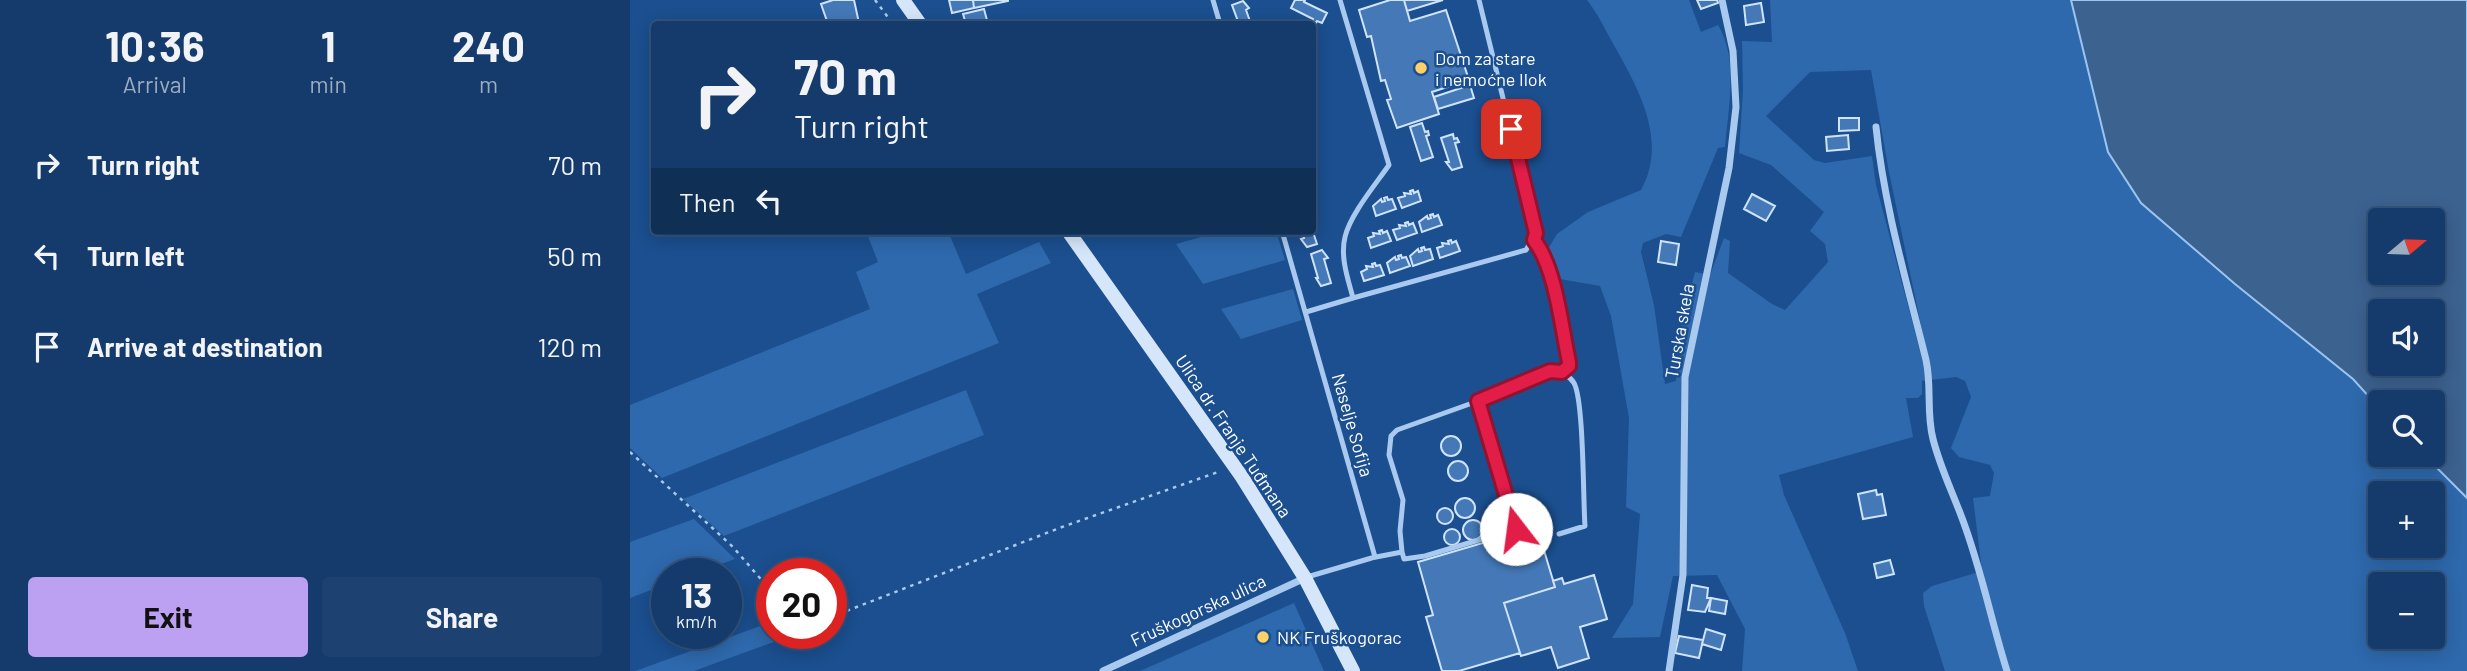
<!DOCTYPE html>
<meta charset="utf-8">
<style>
:root{--surface:#143b6b;--page:#1d4271;--text:#f1f3f6;--muted:#9dadc1;--line:#33557e;--accent:#bca0f2}
body{margin:0;font-family:Barlow,sans-serif;background:var(--page);color:var(--text);height:100vh;display:flex;flex-direction:column;font-size:26px;white-space:nowrap}
*{box-sizing:border-box;margin:0}
p{font-size:23px;color:var(--muted)}
.icon{flex:none;width:38px;height:38px;fill:none;stroke:currentColor;stroke-width:2;stroke-linecap:round;stroke-linejoin:round}
.map{position:relative;flex:1;overflow:hidden}
.panel{display:flex;flex-direction:column;background:var(--surface);width:630px}
.panel>*{flex:none}
.banner{position:absolute;left:21px;top:21px;width:665px;height:214px;border-radius:7px;box-shadow:0 4px 18px #0003,0 0 0 2px var(--line);background:#143b6b;color:var(--text);overflow:hidden}
.needle{width:46px;rotate:71deg}
.tools{position:absolute;left:1738px;top:208px;display:grid;gap:14px}
.tools a{display:grid;place-items:center;width:77px;height:77px;border-radius:7px;background:var(--surface);box-shadow:0 4px 18px #0003,0 0 0 2px var(--line);font-size:35px}
.speed{position:absolute;left:21px;top:558px;display:flex;gap:14px;font-size:35px;font-weight:700;text-align:center}
.speed>*{display:grid;place-content:center;width:91px;height:91px;border-radius:50%;background:var(--surface);box-shadow:0 4px 18px #0003,0 0 0 2px var(--line);line-height:1}
.speed small{font-size:18px;font-weight:400}
.speed .limit{border:10px solid #d22;background:#fff;color:#111}
.pin{position:absolute;display:grid;place-items:center;width:60px;height:60px;color:#fff;margin:-30px;border-radius:14px;box-shadow:0 4px 10px #0006}
.me{position:absolute;width:77px;margin:-38px;rotate:345deg;stroke-linejoin:round;filter:drop-shadow(0 0 5px #0008)}
.turn{display:flex;align-items:center;gap:24px;height:147px;padding:0 28px;font-size:32px}
.turn .icon{width:91px;height:91px;stroke-width:2.5}
.turn b{display:block;font-size:49px;line-height:60px}
.then{display:flex;align-items:center;height:66px;padding:0 28px;background:#0003;gap:14px;font-size:26px}
.eta{display:flex;justify-content:space-evenly;align-items:center;height:119px;text-align:center}
.eta b{font-size:42px;font-weight:700;line-height:49px}
.action{display:flex;gap:14px;margin-top:auto;padding:14px 28px}
.action a{flex:1;height:80px;border-radius:7px;background:var(--accent);color:#111;font-size:28px;font-weight:700;line-height:80px;text-align:center}
.action a+a{background:var(--page);color:var(--text)}
ul{padding:0;list-style:none}
li{display:flex;align-items:center;gap:21px;height:91px;padding:0 28px}
li div{flex:1}
li b{display:block;font-size:26px}
li em{font-style:normal}
main{display:flex;flex:1;min-height:0}
.map>svg:first-child{display:block}
.green{fill:#2e69ad;fill-rule:evenodd}
.water{fill:#3c6290;stroke:#9cc4f0;stroke-width:2;fill-rule:evenodd}
.building{fill:#4478b7;stroke:#cfe3fa;stroke-width:2}
.lines{fill:none;stroke-linecap:round;stroke-linejoin:round}
.path{stroke:#a9c9ee;stroke-width:2.5;stroke-dasharray:3.5 5;stroke-linecap:butt}
.service{stroke:#a9c9ee;stroke-width:5}
.minor{stroke:#a9c9ee;stroke-width:7}
.secondary{stroke:#d6e6fa;stroke-width:14}
.route-casing{stroke:#92132f;stroke-width:18}
.route{stroke:#e11d48;stroke-width:12}
.poi-dot{fill:#ffd166;stroke:#1b4f8f;stroke-width:2.5}
.labels{text-anchor:middle;dominant-baseline:central;stroke-width:5;stroke-linejoin:round;paint-order:stroke}
.poi-label{font-size:18px;fill:#fff;stroke:#1b4f8f;text-anchor:start}
.street-label{font-size:18px;fill:#fff;stroke:#1b4f8f}
</style>
<main>
<section class="panel">
<div class="eta">
<div><b>10:36</b><p>Arrival</p></div>
<div><b>1</b><p>min</p></div>
<div><b>240</b><p>m</p></div>
</div>
<ul>
<li><svg class="icon" aria-label="right" viewBox="0 0 24 24"><path d="M7 20v-9h11M14 6l5 5-5 5"/></svg><div><b>Turn right</b></div><em>70 m</em></li>
<li><svg class="icon" aria-label="left" viewBox="0 0 24 24"><path d="M17 20v-9H6M10 6l-5 5 5 5"/></svg><div><b>Turn left</b></div><em>50 m</em></li>
<li><svg class="icon" aria-label="arrive" viewBox="0 0 24 24"><path d="M6 21V4h12l-3 4 3 4H6"/></svg><div><b>Arrive at destination</b></div><em>120 m</em></li>
</ul>
<div class="action"><a>Exit</a><a>Share</a></div>
</section>
<div class="map">
<svg width="1837" height="671" viewBox="0 0 1837 671">
<rect width="100%" height="100%" fill="#1b4f8f"/>
<path class="green" d="M957,0H1059L1071,32L1088,25C1109,59 1098,110 1095,147L1088,148L1051,237L1036,234L1013,243L1011,252L1024,305L1035,384L1046,381L1049,334L1065,272L1080,275L1094,238L1100,241L1098,273L1142,304L1155,310L1198,262L1195,244L1180,231L1194,212L1141,165L1109,153L1113,90L1112,41L1142,42L1140,0H1441L1605,284L1723,379L1750,409V455H1794L1837,498V671H1315L1294,606L1293,593L1302,586L1352,571L1343,498L1360,496L1364,473L1360,465L1329,457L1321,448L1341,397L1335,381L1326,377L1292,381V394L1288,398H1276L1283,437L1149,475L1154,495L1215,633L1228,671H1112L1115,629L1087,575L1043,576L1030,637L982,638L1003,604L1010,514L996,507L999,418L981,316L970,286L924,278L915,254L927,234L958,212L1011,190C1038,141 1009,90 985,47C976,31 968,14 957,0ZM1241,70L1259,172L1298,359L1293,362L1246,185L1242,156L1195,163L1184,160L1136,116L1180,72ZM1750,494H1802V546H1750ZM1750,584H1802V637H1750Z
M236,231H318L336,274L409,242L421,263L347,294L369,343L32,478L0,448V405L240,309L226,272L248,262Z
M593,231H646L655,260L573,284L546,244Z
M663,289L672,320L611,339L591,309Z
M336,390L354,435L94,536L53,499Z
M64,519L105,559L64,574H37V584L0,598V542Z
M664,603L694,671H510Z
M142,622V634H166L64,671H5Z"/>
<path class="water" d="M1441,0H1837V498L1794,455H1802V402H1750V409L1723,379L1605,284L1511,203L1478,152ZM1750,220H1802V273H1750ZM1750,312H1802V364H1750Z"/>
<path class="building" d="M203,0H224L229,23L198,24L191,4Z
M319,0H343L344,8L322,13Z
M343,0H378V1L344,8Z
M665,0H675L674,2L697,13L692,23L687,21L686,23L682,21L683,19L661,8Z
M760,0H774L780,21L816,10L839,80L802,92L809,114L767,128L757,100L761,99L755,80L751,81L741,36L737,37L729,10Z
M774,0H813L777,11Z
M1067,0H1087L1088,3L1071,9Z
M613,1L619,8L616,10L621,24H609L602,5Z
M1131,3L1134,22L1116,25L1114,6Z
M354,9L358,24H336L333,14Z
M840,85L844,98L808,109L804,97Z
M1209,118H1229V130L1209,131Z
M792,123L795,132L798,131L799,135L796,136L803,157L791,161L780,127Z
M823,134L824,139L827,138L829,142L825,143L832,167L822,170L816,162H819L811,138Z
M1218,135L1219,149L1197,151L1196,137Z
M783,190L784,193L788,191L791,201L772,208L768,198L775,196L774,193L781,194L780,191Z
M1122,194L1145,206L1136,221L1114,209Z
M757,197L758,200L762,199L766,209L746,216L743,206L751,199L752,202L755,201L754,198Z
M803,214L804,217L808,215L812,225L792,232L789,222L797,216L798,219L801,218L800,215Z
M778,222L779,225L783,223L787,233L767,240L763,230L770,228L769,225L776,226L775,223Z
M682,229L687,244L677,247L671,239L674,238L672,231Z
M752,230L753,233L757,231L761,241L741,248L738,238L744,236L743,233L750,234L749,231Z
M821,240L822,243L826,241L830,251L810,258L807,248L813,246L812,243L819,244L818,241Z
M1031,241L1049,244L1046,265L1028,262Z
M794,247L795,250L800,249L803,259L783,266L780,256L788,249L789,252L792,251L791,248Z
M692,250L698,258L694,259L701,283L691,286L686,278H688L681,254Z
M771,255L772,258L776,257L780,266L760,273L757,263L765,257L766,260L769,259L768,256Z
M745,263L746,266L750,265L754,275L734,281L731,272L737,269L736,266L743,267L742,264Z
M811 446a10 10 0 1 1 20 0a10 10 0 1 1-20 0Z
M818 471a10 10 0 1 1 20 0a10 10 0 1 1-20 0Z
M1246,490L1247,495L1252,494L1256,515L1233,519L1228,494Z
M825 508a10 10 0 1 1 20 0a10 10 0 1 1-20 0Z
M807 516a8 8 0 1 1 16 0a8 8 0 1 1-16 0Z
M833 530a10 10 0 1 1 20 0a10 10 0 1 1-20 0Z
M907,527L925,587L874,603L890,653L829,671H812L796,617L803,615L788,562Z
M814 537a8 8 0 1 1 16 0a8 8 0 1 1-16 0Z
M1260,560L1264,574L1247,578L1244,564Z
M964,575L977,619L950,627L959,658L928,668L921,647L891,656L874,603L925,587L923,581L932,578L934,584Z
M1062,585L1078,588L1077,598H1081L1075,612L1058,610Z
M1081,598L1097,601L1095,614L1079,611Z
M1076,629L1095,635L1091,650L1072,644Z
M1049,636L1073,640L1069,658L1045,653Z"/>
<g class="lines">
<path class="path" d="M245,0L263,24
M0,452L103,547L142,592
M201,617L432,527L591,471"/>
<path class="service" d="M583,0L590,24
M710,0L759,165C745,185 720,215 715,237C710,257 718,279 723,298L896,250L906,233L849,0
M652,231L745,557L677,577
M904,240C926,269 931,325 939,362V366L932,372
M676,312L723,298
M772,552L770,531L773,500L759,455L761,436L767,430L848,401
M741,558L772,552L774,559L795,556L886,529L848,401L921,371C929,372 939,374 944,383C954,401 953,500 955,526L929,534"/>
<path class="minor" d="M1246,127C1254,206 1277,283 1296,360C1302,387 1296,412 1303,439C1310,467 1322,491 1332,518C1351,568 1361,620 1377,671
M473,671L675,578
M1039,671L1053,575L1055,377L1099,168L1106,107L1103,51L1092,0"/>
<path class="secondary" d="M273,0L290,24
M438,231L612,477L675,578L723,671"/>
</g>
<g class="lines">
<g class="route-casing">
<path id="route" d="M881,129L906,233L904,240C926,269 931,325 939,362V366L932,372L920,371L848,401L886,529"/>
</g>
<use href="#route" class="route"/>
</g>
<g class="poi-dot">
<circle cx="791" cy="68" r="7"/>
<circle cx="633" cy="637" r="7"/>
</g>
<g class="labels">
<g class="poi-label">
<text x="805" y="58">Dom za stare<tspan x="805" dy="21">i nemoćne Ilok</tspan></text>
<text x="647" y="637">NK Fruškogorac</text>
</g>
<g class="street-label">
<text transform="translate(1049 331) rotate(-80)">Turska skela</text>
<text transform="translate(723 425) rotate(74)">Naselje Sofija</text>
<text transform="translate(604 436) rotate(56)">Ulica dr. Franje Tuđmana</text>
<text transform="translate(568 610) rotate(-25)">Fruškogorska ulica</text>
</g>
</g>
</svg>
<div class="tools">
<a><svg class="needle" viewBox="-14 -14 28 28"><path d="M0-13l5 13h-10z" fill="#e53935"/><path d="M0 13l5-13h-10z" fill="#9dadc1"/></svg></a>
<a><svg class="icon" aria-label="sound" viewBox="0 0 24 24"><path d="M4 9h4l5-4v14l-5-4H4zM17 9q2 3 0 6"/></svg></a>
<a><svg class="icon" aria-label="search" viewBox="0 0 24 24"><circle cx="10" cy="10" r="6"/><path d="M15 15l6 6"/></svg></a>
<a>+</a>
<a>−</a>
</div>
<div class="speed"><div>13<small>km/h</small></div><div class="limit">20</div></div>
<div class="pin" style="left:881px;top:129px;background:#d93025"><svg class="icon" aria-label="arrive" viewBox="0 0 24 24"><path d="M6 21V4h12l-3 4 3 4H6"/></svg></div>
<svg class="me" style="left:886px;top:529px" viewBox="-20 -20 40 40"><circle r="19" fill="#fff"/><path d="M0-13L10 11 0 6-10 11z" fill="#e11d48"/></svg>
<div class="banner">
<div class="turn"><svg class="icon" aria-label="right" viewBox="0 0 24 24"><path d="M7 20v-9h11M14 6l5 5-5 5"/></svg><div><b>70 m</b>Turn right</div></div>
<div class="then">Then<svg class="icon" aria-label="left" viewBox="0 0 24 24"><path d="M17 20v-9H6M10 6l-5 5 5 5"/></svg></div>
</div>
</div>
</main>
